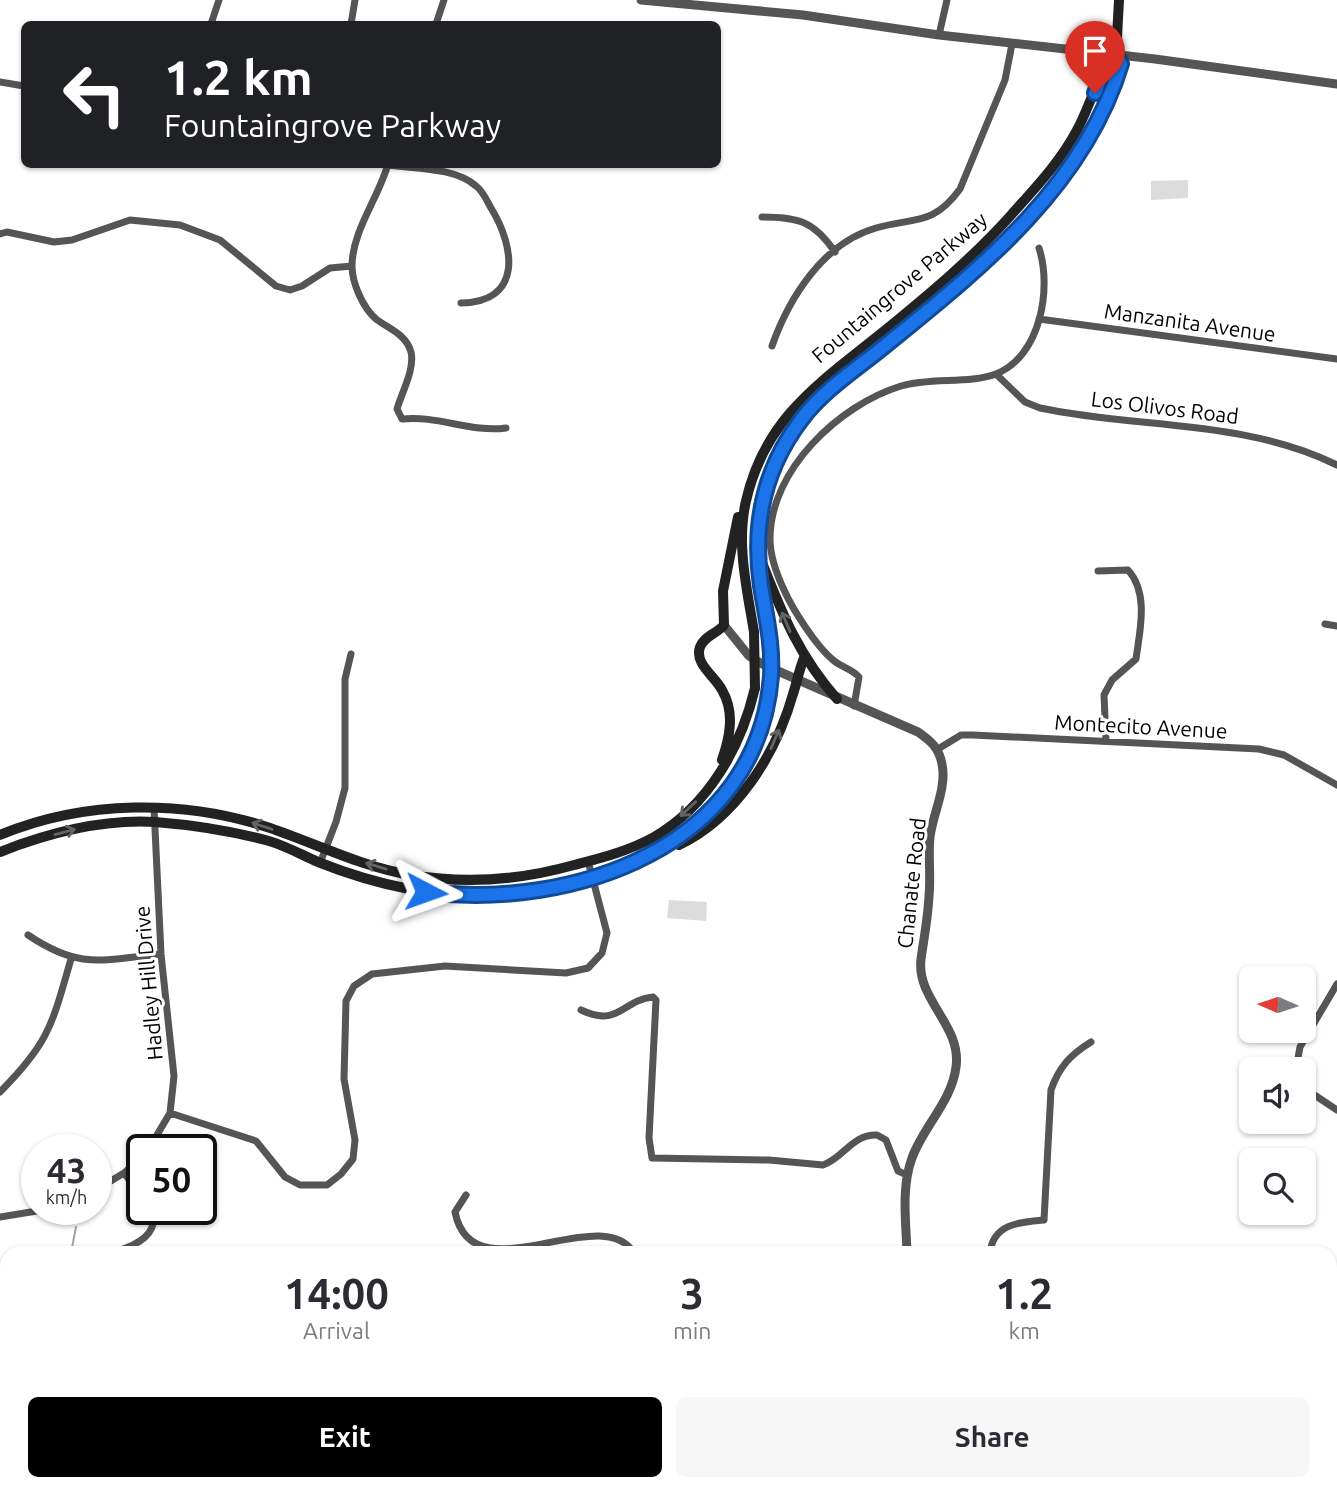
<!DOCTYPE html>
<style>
:root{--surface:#fff;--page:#f7f7f7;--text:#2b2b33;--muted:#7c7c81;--accent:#000}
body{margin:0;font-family:Ubuntu,sans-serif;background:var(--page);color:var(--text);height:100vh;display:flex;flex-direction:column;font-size:26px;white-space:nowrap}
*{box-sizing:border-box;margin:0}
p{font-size:23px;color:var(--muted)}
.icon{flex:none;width:38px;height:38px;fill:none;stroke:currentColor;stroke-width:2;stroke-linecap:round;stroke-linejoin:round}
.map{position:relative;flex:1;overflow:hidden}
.side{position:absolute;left:0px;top:1246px;width:1337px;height:245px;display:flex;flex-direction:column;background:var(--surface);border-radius:21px 21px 0 0;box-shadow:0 2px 5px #0004}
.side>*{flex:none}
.banner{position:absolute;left:21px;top:21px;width:700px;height:147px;border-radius:10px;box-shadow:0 2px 5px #0004;background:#202124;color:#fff;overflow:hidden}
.needle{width:46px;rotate:273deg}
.fabs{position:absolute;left:1239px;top:966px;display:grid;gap:14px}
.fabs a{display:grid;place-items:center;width:77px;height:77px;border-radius:10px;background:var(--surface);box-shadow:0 2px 5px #0004;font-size:35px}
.speed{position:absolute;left:21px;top:1134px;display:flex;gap:14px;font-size:35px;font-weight:700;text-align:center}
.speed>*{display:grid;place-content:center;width:91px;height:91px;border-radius:50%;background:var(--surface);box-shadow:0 2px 5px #0004;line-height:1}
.speed small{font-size:18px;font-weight:400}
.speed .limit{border:4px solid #111;border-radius:10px;background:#fff;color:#111}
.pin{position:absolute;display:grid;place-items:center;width:60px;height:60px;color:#fff;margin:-72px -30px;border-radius:50% 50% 50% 0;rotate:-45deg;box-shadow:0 0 7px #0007}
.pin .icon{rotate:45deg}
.me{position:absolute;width:77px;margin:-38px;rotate:94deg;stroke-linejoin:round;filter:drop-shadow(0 0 5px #0008)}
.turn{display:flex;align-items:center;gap:24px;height:147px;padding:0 28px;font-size:32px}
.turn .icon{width:91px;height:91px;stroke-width:2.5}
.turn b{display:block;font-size:49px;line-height:60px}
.eta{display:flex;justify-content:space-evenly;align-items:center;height:119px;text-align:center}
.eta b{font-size:42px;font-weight:700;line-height:49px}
.button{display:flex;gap:14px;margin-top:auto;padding:14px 28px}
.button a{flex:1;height:80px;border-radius:10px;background:var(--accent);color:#fff;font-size:28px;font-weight:700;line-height:80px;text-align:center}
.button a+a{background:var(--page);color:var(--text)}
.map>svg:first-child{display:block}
.green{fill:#dcdcdc}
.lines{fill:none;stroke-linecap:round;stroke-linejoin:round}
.stream{stroke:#a3a3a3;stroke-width:2}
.minor{stroke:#555;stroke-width:7}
.tertiary{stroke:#555;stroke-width:9}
.secondary{stroke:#222;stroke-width:10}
.secondary-bridge{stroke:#222;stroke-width:10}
.oneway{stroke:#646464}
.route-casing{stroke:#114b97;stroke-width:18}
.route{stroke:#1a73e8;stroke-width:12}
.labels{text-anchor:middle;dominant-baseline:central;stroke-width:6;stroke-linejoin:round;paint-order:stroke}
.street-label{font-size:21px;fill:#000;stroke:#fff}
</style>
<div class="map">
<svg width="1337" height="1491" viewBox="0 0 1337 1491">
<rect width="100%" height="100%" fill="#fff"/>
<path class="green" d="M1188,180V198L1151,200V181Z
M669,900L707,902L706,921L667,918Z"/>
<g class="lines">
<path class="stream" d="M71,1253L76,1227
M13,1491L16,1484"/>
<path class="minor" d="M211,24L219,0
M351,24L355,0
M436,24L444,0
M939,35L947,0
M0,82L24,86
M388,164C379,197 352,231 352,266C352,283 363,308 376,319C389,329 406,334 411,352C415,369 402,392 397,409L402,419C438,415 471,433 506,428
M388,165C415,169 454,167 476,186C483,191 487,201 491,208C515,247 523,302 461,303
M762,217C798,217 814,221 835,252
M0,234L7,232L54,242L72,240L130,220L180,225L220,240L276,286L290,290L302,286L330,268L352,266
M1039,319L1337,359
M772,346C789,298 823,243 876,228C915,217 933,226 960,189L1005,80L1012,44
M996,374L1025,402L1040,408C1139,429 1244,419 1337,465
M1098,571L1128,570C1149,593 1140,630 1136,659L1112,680L1104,695L1106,741
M1325,624L1337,626
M854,706L859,677C852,669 841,667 833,660C816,646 793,610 784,590C777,575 770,556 770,539C770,470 839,405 901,386C929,377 969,384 996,374C1041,356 1052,288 1039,248
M938,749L961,735H973L1259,749L1284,755L1337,785
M320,863L336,822L345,788V679L351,654
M28,935C80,970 102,960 161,954
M581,1010C619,1028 622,1000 653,997L656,1000L649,1138L652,1158L769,1160L823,1165C844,1158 852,1134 877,1135L886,1140L898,1171L907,1175
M1296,1069L1300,1047L1337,984
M1304,1088L1337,1110
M0,1092C50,1042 52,1024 71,959
M170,1113L256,1141L285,1177L300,1185H327L341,1174L353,1159L355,1140L344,1079L346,1001L354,986L372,974L445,966L566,973L588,968L602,953L607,933L588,861
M148,1150L170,1113L174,1076L161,954L154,808
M124,1173L142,1196
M96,1190L124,1173L142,1157
M466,1195L455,1212C472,1298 601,1199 634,1253
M0,1217L49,1209
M117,1251C137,1245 160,1234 152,1209
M990,1253C993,1223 1021,1222 1044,1220L1051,1090C1059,1067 1070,1055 1091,1042
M458,1484L478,1491
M617,1484L618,1491
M1232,1484L1242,1491
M550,1491L559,1486L572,1491
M1068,1491L1069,1484
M1186,1491L1190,1484"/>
<path class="tertiary" d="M641,0L803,15L939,35L1155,59L1337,84
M724,625L749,656L764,665L918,732C931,741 939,748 942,764C947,788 933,813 930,837C928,856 931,876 929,896C928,917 924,938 921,959C916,1000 962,1025 956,1067C952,1101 923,1127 912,1158C901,1188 906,1221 907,1253
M958,1484L962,1491"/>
<path class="secondary" d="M1116,56L1119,0
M763,565C783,616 800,657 837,699
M754,632C747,589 736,544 746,501C765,417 821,382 883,332C928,295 973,258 1012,214C1036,187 1060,162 1077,130C1090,107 1097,74 1116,56
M770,646C766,598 750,551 761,503C784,399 897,341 972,274C1037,215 1095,149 1120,64L1116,56
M722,760C730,737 735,712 722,690C715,676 694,664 700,647C704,636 718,633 724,625L723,591L738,517
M0,835C84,800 184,799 270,828C317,844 362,867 411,875C465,884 521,880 574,865C601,858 629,851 654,837C709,805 741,747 755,688
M679,845C737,817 776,754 793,694C797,682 799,670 804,658
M0,852C48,833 103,819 155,822C193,825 232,831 269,841C286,846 302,855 318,862C348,874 378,883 409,889C457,899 508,896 556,886C667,864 743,808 769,695"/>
<path class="secondary-bridge" d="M754,632L755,688
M769,695L770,646"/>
</g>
<defs><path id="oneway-shaft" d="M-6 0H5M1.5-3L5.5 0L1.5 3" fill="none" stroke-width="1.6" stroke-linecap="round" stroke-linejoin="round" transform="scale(1.75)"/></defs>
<g class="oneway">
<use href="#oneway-shaft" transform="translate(786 622) rotate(-113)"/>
<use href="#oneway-shaft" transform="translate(775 739) rotate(-67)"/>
<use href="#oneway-shaft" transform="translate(688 809) rotate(137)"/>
<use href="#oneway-shaft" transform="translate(262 826) rotate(-162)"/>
<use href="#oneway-shaft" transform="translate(65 832) rotate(-15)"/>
<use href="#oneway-shaft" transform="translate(376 866) rotate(-163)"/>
</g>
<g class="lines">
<g class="route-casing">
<path id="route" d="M426,892C573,910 758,847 771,676C773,646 766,616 761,586C752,525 763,470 801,420C823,390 858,368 887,344C982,267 1084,186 1121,64L1116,55L1106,65L1095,93"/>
</g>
<use href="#route" class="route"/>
</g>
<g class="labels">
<g class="street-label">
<text transform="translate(899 287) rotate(-40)">Fountaingrove Parkway</text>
<text transform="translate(1190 322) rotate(8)">Manzanita Avenue</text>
<text transform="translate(1165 407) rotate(7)">Los Olivos Road</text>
<text transform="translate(1141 726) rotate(3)">Montecito Avenue</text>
<text transform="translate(911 883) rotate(-84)">Chanate Road</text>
<text transform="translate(148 983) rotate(-95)">Hadley Hill Drive</text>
</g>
</g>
</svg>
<div class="fabs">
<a><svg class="needle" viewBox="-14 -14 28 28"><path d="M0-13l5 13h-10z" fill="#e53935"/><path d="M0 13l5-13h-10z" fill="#7c7c81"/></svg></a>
<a><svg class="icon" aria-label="sound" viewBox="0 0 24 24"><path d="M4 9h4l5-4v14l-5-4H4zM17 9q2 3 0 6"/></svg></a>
<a><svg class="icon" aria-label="search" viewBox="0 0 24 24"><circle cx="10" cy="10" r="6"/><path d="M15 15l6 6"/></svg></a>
</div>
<div class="speed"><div>43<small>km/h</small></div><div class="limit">50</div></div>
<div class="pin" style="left:1095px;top:93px;background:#d93025"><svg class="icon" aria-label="arrive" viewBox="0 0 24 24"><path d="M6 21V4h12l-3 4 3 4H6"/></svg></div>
<svg class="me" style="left:426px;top:892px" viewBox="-20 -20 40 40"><path d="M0-17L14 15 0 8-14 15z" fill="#1a73e8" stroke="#fff" stroke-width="4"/></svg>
<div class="banner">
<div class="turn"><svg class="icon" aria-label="left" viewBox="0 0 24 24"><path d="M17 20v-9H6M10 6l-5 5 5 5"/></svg><div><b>1.2 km</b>Fountaingrove Parkway</div></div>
</div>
<section class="side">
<div class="eta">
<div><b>14:00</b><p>Arrival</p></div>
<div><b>3</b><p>min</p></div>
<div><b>1.2</b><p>km</p></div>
</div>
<div class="button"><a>Exit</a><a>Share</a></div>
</section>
</div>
